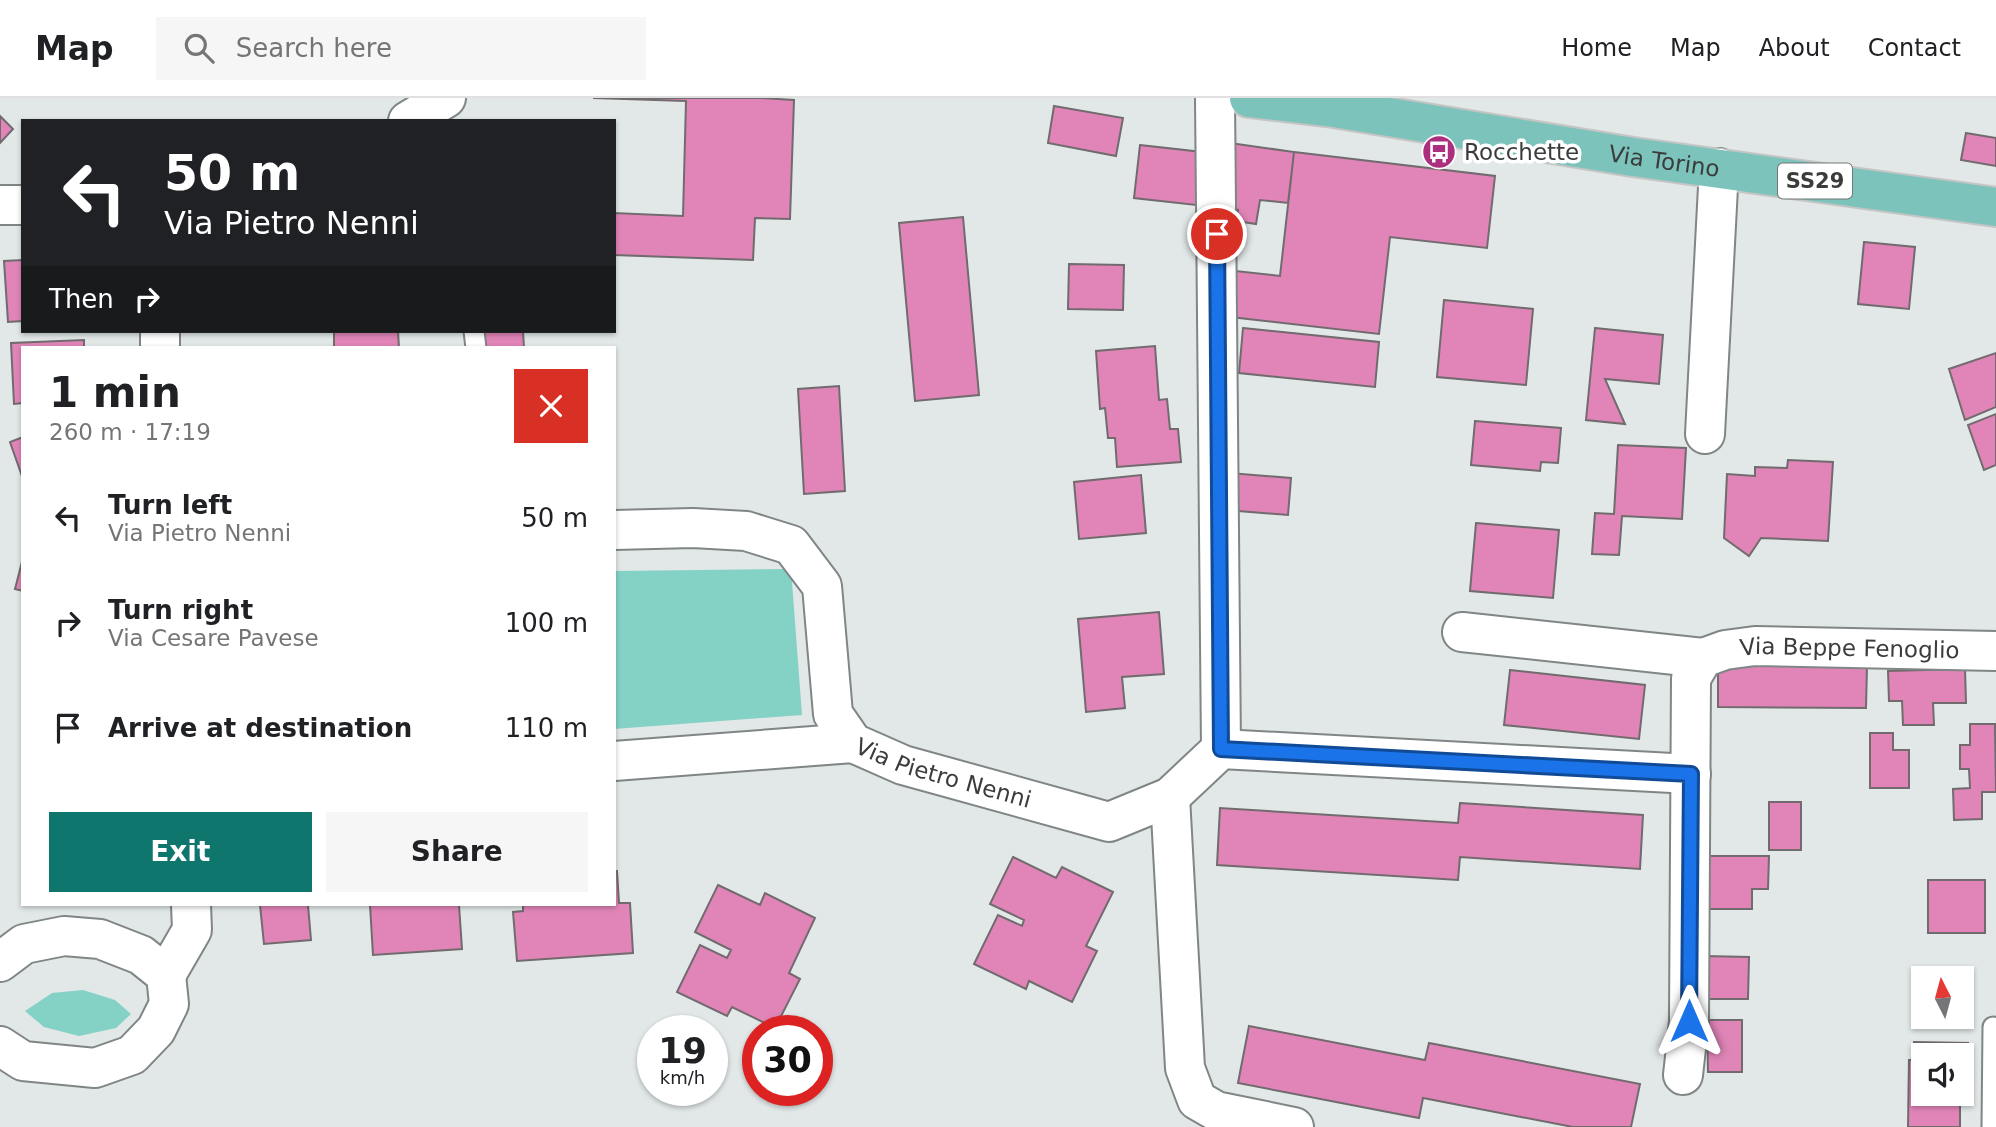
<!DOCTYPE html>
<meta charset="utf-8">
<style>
:root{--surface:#fff;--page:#f6f6f6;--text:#202124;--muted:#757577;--line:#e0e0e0;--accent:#0f766e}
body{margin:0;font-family:"DejaVu Sans",sans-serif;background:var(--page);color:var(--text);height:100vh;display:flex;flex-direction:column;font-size:26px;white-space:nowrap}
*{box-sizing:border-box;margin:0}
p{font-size:23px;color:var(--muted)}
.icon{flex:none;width:38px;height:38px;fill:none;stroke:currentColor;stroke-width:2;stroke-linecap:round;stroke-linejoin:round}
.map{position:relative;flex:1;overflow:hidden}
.sheet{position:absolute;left:21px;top:248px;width:595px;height:560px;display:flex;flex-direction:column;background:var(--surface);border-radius:0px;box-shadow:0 2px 5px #0004}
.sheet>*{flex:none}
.banner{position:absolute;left:21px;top:21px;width:595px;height:214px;border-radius:0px;box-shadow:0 2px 5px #0004;background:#202124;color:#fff;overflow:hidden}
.needle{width:46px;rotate:354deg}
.controls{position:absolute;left:1911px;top:868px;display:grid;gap:14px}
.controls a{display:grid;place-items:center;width:63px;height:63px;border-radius:0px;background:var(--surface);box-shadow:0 2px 5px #0004;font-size:35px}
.speed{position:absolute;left:637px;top:917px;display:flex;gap:14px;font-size:35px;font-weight:700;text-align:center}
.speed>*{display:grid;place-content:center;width:91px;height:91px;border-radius:50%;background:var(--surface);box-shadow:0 2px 5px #0004;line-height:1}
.speed small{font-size:18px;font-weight:400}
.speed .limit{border:10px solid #d22;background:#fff;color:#111}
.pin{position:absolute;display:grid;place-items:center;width:60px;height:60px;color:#fff;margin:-30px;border:4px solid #fff;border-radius:50%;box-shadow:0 2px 7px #0007}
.me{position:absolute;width:77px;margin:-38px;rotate:0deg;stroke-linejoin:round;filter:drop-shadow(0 0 5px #0008)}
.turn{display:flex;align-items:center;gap:24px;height:147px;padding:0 28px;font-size:32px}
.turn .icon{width:91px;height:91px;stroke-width:2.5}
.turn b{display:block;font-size:49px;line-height:60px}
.then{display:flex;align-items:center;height:66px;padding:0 28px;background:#0003;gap:14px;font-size:26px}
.round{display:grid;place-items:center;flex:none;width:74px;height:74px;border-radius:0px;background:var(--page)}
.summary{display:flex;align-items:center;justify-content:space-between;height:119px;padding:0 28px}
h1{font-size:42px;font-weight:600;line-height:52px}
.action{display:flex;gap:14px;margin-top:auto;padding:14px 28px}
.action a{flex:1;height:80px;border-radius:0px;background:var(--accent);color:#fff;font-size:28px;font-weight:600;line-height:80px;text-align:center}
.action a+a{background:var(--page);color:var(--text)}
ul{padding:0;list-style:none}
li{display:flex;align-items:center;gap:21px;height:105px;padding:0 28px}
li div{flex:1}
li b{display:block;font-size:26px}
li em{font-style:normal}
header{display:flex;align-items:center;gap:42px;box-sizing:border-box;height:98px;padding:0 35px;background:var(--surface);border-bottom:2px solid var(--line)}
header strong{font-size:33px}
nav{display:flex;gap:38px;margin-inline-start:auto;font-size:24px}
.search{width:490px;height:63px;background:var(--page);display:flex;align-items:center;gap:18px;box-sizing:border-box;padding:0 24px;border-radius:0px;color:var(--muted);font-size:26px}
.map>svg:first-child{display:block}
.green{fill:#84d1c6}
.building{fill:#e185b8;stroke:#716b6e;stroke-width:2}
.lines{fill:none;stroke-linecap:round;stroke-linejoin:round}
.lane-casing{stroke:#7f8685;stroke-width:23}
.street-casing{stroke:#7f8685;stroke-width:42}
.primary-casing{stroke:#c4c5c4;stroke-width:42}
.lane{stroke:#fff;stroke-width:19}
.street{stroke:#fff;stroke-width:38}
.primary{stroke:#7bc3bb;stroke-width:38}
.route-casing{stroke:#114b97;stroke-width:18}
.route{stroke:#1a73e8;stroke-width:12}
.labels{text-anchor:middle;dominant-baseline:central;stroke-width:7;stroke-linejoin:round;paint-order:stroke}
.shield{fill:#fff;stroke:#757776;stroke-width:2}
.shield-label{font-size:21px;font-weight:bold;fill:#3a3d3c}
.poi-label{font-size:23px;fill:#3a3d3c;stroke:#fff;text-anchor:start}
.street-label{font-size:23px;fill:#3a3d3c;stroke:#fff}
</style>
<header>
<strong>Map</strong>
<div class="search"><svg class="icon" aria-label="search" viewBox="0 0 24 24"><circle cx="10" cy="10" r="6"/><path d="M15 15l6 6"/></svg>Search here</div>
<nav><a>Home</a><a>Map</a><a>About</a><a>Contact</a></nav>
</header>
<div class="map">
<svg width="1996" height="1029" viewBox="0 0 1996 1029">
<rect width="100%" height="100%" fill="#e1e8e7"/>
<path class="green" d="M791,471L802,617L614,631V473Z
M83,892L115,902L131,916L116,930L79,938L44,929L25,913L52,895Z"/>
<path class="building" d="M593,0H762L794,2L790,121L755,120L753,162L614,157V115L683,118L686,3Z
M1054,8L1123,20L1116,58L1048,45Z
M0,18L13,31L0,45Z
M1966,35L1996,40V68L1961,62Z
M1230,45L1294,54L1288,105L1260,102L1256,126L1236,123L1238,112L1220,110Z
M1140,47L1202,54L1196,107L1134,100Z
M1294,54L1495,78L1487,150L1390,139L1379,236L1222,218L1227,172L1280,178Z
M963,119L979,297L915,303L899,125Z
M1864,144L1915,149L1909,211L1858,206Z
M23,162V223L8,224L4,163Z
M1069,166L1124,167L1123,212L1068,211Z
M1444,202L1533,211L1526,287L1437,279Z
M1243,230L1379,244L1375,289L1239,275Z
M1595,230L1663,237L1659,286L1605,281L1625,326L1586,322Z
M334,233H398L399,250H334Z
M484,233H523L524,250H486Z
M84,242V250H23V305L14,306L11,245Z
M1155,248L1159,302L1167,301L1170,331H1178L1181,364L1117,369L1115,340H1108L1105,310L1100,311L1096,253Z
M1996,255V309L1965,322L1949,271Z
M839,288L845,393L804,396L798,291Z
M1996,316V367L1984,372L1968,327Z
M1475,323L1561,330L1558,365L1541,364L1540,373L1471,367Z
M23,339V381L10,344Z
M1618,347L1686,350L1682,421L1622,418L1619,457L1592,456L1595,415L1614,416Z
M1788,362L1833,364L1828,443L1761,440L1749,458L1724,440L1727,376L1755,378V369L1787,370Z
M1229,375L1291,380L1288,417L1226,412Z
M1141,377L1146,435L1079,441L1074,384Z
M1476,425L1559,432L1553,500L1470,493Z
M23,460V493L15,491Z
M1159,514L1164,576L1122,579L1125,610L1086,614L1078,521Z
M1718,567L1867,568L1866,610L1718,609Z
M1965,571L1966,605H1933L1934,627H1903L1902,603H1889L1888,573Z
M1510,572L1645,587L1639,641L1504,627Z
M1970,626H1995L1996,694H1982V721L1954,722L1953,691L1970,690L1969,671H1960V647H1970Z
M1870,635H1893V652H1909V690H1870Z
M1769,704H1801V752H1769Z
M1460,705L1643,717L1640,771L1460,759L1458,782L1217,767L1220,710L1458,725Z
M1703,758H1769L1768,791H1752V811H1703Z
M1013,759L1056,780L1062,769L1113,794L1086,848L1097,853L1072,904L1029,883L1026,891L974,866L998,817L1022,828L1024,822L990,806Z
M617,773L619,805H630L633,855L517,863L513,814L523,813V807H614V774Z
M1928,782H1985V835H1928Z
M718,787L760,807L765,795L815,820L789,875L800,881L775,930L732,909L727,918L677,894L700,847L727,860L731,852L695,834Z
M260,807H308L311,842L264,846Z
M370,807H459L462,851L373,857Z
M1705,858L1749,859L1748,901H1705Z
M1707,922H1742V974H1708Z
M1249,928L1425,962L1429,945L1640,986L1631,1029H1573L1423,1000L1419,1020L1238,985Z
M1914,944L1968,945L1967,985H1962V957H1923V996H1960V1029H1908L1909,962H1914Z"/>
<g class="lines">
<g class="lane-casing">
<path id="lane" d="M474,233L476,250
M1992,1029L1993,929"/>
</g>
<g class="street-casing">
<g id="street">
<path d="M1215,0L1221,651"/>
<path d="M408,23L446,0"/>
<path d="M0,107H23"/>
<path d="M160,233V250"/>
<path d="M1705,336L1719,70"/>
<path id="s1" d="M614,432L693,430L746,433L791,447L822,488L833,616L853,645L903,667L1109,724L1170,699L1221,651L1691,676"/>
<path d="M1462,534L1703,560"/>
<path d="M614,663L853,645"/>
<path d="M1170,699L1185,970L1197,1002L1216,1013L1294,1029"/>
<path d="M0,864L24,846L64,838L100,841L141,857L166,877L169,906L156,932L132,957L95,970L23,963L0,948"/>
<path d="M166,877L192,832L191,807"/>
<path id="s2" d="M1683,977L1689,923L1691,580L1703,560L1725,552L1755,548L1996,553"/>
</g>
</g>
<g class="primary-casing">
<g id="primary">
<path id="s3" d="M1249,0L1334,10L1633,59L1996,109"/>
</g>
</g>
<use href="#lane" class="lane"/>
<use href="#street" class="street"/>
<use href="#primary" class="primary"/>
</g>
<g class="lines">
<g class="route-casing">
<path id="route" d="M1217,136L1221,651L1691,676L1689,923"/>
</g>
<use href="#route" class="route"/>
</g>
<defs>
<g id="bus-disc" transform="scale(1.75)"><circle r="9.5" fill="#ac2e7e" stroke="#fff"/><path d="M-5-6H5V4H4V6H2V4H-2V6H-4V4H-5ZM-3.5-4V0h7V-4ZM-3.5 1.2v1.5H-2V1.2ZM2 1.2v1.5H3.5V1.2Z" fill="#fff"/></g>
</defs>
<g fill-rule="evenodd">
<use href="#bus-disc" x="1439" y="54"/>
</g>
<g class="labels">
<rect class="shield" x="1778" y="65.5" width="74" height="35" rx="5"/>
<g class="shield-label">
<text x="1815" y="83">SS29</text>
</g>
<g class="poi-label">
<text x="1464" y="54">Rocchette</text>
</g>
<g class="street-label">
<text stroke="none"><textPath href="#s3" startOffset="420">Via Torino</textPath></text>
<text stroke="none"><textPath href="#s2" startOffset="569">Via Beppe Fenoglio</textPath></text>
<text stroke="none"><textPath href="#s1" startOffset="490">Via Pietro Nenni</textPath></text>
</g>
</g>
</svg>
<div class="controls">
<a><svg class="needle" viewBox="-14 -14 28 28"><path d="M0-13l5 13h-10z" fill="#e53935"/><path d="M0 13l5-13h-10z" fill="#757577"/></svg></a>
<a><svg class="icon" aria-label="sound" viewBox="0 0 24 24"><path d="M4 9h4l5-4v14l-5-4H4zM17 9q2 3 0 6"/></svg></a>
</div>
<div class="speed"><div>19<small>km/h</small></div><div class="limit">30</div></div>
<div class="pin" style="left:1217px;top:136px;background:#d93025"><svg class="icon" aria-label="arrive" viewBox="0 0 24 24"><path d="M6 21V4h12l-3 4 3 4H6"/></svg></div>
<svg class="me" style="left:1689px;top:923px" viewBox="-20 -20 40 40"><path d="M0-17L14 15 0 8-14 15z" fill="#1a73e8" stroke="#fff" stroke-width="4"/></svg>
<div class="banner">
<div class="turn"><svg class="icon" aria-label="left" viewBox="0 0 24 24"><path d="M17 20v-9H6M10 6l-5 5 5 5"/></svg><div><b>50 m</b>Via Pietro Nenni</div></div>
<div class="then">Then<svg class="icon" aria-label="right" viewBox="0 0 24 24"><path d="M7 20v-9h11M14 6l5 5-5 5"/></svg></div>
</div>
<section class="sheet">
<div class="summary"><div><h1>1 min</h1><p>260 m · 17:19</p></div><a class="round" style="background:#d93025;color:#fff"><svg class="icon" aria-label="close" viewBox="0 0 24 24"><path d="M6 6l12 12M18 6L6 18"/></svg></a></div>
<ul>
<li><svg class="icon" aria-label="left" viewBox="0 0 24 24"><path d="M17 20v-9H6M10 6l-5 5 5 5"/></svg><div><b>Turn left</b><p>Via Pietro Nenni</p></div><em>50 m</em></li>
<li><svg class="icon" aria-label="right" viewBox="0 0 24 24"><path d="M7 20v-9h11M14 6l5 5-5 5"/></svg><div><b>Turn right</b><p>Via Cesare Pavese</p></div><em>100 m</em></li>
<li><svg class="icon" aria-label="arrive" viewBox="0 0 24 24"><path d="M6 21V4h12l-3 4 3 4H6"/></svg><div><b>Arrive at destination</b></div><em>110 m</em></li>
</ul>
<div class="action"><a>Exit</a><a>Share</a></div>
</section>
</div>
